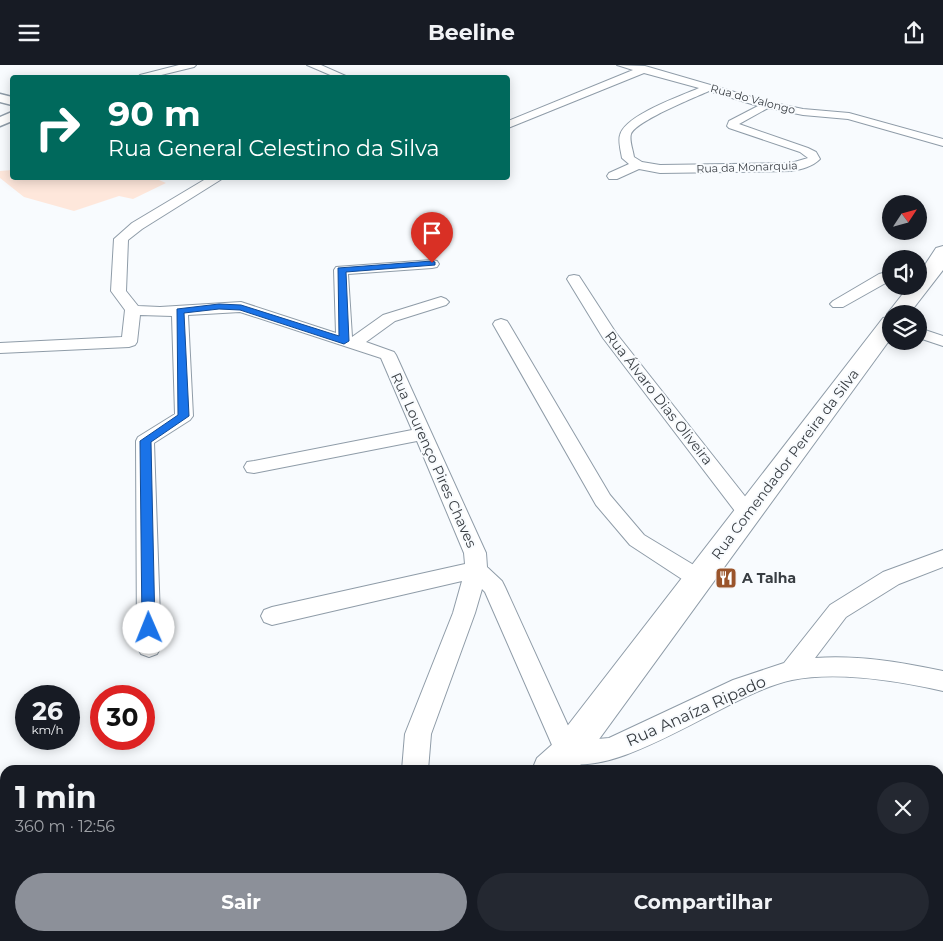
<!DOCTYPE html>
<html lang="pt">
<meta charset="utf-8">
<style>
:root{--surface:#171b24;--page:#242831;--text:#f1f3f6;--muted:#9ea1a6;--accent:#8c9099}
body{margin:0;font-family:Montserrat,sans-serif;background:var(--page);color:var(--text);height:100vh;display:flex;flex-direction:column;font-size:19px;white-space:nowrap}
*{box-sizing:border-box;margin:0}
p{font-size:16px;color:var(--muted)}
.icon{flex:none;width:28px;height:28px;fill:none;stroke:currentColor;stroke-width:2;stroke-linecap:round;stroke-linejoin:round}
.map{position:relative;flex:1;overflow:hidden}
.panel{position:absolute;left:0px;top:700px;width:944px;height:176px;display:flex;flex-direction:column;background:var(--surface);border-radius:15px 15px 0 0;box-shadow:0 2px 12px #0003}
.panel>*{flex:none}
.hud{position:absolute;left:10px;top:10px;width:500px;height:105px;border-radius:5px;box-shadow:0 2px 12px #0003;background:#00695c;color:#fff;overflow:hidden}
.needle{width:32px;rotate:54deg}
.tools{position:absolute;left:882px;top:130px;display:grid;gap:10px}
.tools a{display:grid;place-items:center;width:45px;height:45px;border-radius:50%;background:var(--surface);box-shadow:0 2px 12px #0003;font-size:25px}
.speed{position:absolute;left:15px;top:620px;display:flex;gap:10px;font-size:25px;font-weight:700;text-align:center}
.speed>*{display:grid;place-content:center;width:65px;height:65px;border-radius:50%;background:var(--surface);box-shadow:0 2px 12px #0003;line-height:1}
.speed small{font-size:12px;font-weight:400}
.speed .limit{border:8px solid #d22;background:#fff;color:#111}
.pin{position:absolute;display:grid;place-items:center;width:42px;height:42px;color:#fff;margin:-51px -21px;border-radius:50% 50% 50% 0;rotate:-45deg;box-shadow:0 0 5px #0007}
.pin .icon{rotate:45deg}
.me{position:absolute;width:55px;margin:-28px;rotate:359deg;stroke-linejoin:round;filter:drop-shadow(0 0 4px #0008)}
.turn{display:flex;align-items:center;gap:18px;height:105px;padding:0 15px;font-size:22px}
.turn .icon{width:65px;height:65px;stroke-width:2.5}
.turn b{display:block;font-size:35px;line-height:42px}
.round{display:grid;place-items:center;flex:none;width:52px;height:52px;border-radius:26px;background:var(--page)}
.headline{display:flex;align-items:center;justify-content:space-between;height:85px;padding:0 15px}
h1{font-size:30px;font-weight:700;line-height:38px}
.button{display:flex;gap:10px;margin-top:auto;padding:10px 15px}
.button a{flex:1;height:58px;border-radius:30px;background:var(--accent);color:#fff;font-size:20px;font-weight:700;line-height:58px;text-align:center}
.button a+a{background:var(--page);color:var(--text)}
header{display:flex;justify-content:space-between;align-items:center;height:65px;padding:0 15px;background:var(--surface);font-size:22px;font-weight:700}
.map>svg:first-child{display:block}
.green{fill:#fee7db}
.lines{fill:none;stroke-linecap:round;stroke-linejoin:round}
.minor-casing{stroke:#8f9ca8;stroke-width:2}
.tertiary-casing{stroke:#8f9ca8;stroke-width:3}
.secondary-casing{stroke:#8f9ca8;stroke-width:2}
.minor{fill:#fff;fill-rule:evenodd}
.tertiary{fill:#fff;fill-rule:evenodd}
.secondary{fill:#fff;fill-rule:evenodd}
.route{fill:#1a73e8;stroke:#114b97}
.labels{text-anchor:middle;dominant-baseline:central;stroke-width:4;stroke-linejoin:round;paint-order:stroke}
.far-street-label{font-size:11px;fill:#383d42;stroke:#f8fbfe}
.street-label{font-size:14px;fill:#383d42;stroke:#f8fbfe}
.poi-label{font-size:14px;font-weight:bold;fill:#383d42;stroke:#f8fbfe;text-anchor:start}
.near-street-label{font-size:16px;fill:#383d42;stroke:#f8fbfe}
</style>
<header><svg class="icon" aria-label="menu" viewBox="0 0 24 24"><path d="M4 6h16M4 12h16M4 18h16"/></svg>Beeline<svg class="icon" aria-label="share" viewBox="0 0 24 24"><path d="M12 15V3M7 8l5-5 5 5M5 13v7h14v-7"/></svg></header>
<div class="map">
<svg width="943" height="876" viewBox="0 0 943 876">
<rect width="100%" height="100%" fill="#f8fbfe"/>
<path class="green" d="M12,105V112H152L166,118L133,134L119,131L74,146L24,132L0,113V106Z"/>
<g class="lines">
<g class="minor-casing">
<path id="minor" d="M179,0H196L194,2L153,12H138L140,10Z
M307,0H321L348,12H335Z
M617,0L645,1L769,37L803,44L849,48L943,74V81L848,54L803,50L768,43L739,59L808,83L816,87L820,94C812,102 802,104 791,106L660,108L639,104L617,114H609L607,111L609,108L629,99L622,93C621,87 618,76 620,70C625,50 681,31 699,23L644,8L508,63V56L633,5ZM709,26L758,41L729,56L727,61L729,63L800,87L808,93L791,98L660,100L642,97L634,92C633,85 629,75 631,69C636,56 694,33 709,26Z
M209,112H225L142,164L128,175L126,226L138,241L160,242L241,237L336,268L334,205L336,202L432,195L437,196L439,199L437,202L432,203L348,209L352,272L383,250L441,232L446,234L449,237L446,240L395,256L366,277L394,287L396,290L486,488L487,502L502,516L505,522L575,676L609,673L733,615L784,598L830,540L883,507L943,485V502L899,519L846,552L815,593C858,590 900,597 943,606V626C899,616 837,606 792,615C728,628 618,718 559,696L485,527L482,524L475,548L431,669L428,705H402L405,669L453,548L462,516L272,560L264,557L261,551L264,545L272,542L465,499L464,488L417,376L254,408L247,407L244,402L247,397L254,396L412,365L381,293L240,247L188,250L193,351L190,355L154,378L161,582L157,589L149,592L141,589L137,582L136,376L138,372L175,349L172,251L140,250L137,277L135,280L129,282L0,288V278L122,272L125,245L111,226L114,174L132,158Z
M891,206V215L843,242H833L830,239L833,236L879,209Z
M574,210L579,211L616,268L755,444L758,449L755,454L748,456L741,454L603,273L567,214L569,211Z
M501,254L507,256L509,259L610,430L644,470L707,508L710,514L707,520L699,522L691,520L630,480L596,440L493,259L495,256Z
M919,263L943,271V281L919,273Z
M330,871H360L362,876H332Z"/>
</g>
<g class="tertiary-casing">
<path id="tertiary" d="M0,29L12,32V40L0,37Z
M12,47V56L0,61V52Z"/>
</g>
<g class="secondary-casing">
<path id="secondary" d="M943,181V205L909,249H891V273L581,699L575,705H532L537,693L555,677L883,253L889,252L887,249L909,221H919V209L936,183Z
M939,854H943V876H353L351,871H430L432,875L433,871H939Z
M221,871H277L275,876H219Z"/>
</g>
<use href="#minor" class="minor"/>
<use href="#tertiary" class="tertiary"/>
<use href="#secondary" class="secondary"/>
</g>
<path class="route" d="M432,196L435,197V200L346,207L349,276L344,279L240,245L219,244L184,248L189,351L151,377L155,563L153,567L149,568L144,567L142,563L140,376L178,350L177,244L219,239L241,240L339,271L338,203Z"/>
<defs>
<g id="restaurant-square" transform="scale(1.125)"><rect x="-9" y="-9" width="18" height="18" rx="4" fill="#9a542b" stroke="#f8fbfe"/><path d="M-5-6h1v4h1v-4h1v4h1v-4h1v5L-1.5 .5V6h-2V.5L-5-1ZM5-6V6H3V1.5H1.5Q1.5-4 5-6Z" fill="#fff"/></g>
</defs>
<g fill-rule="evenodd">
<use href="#restaurant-square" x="726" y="513"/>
</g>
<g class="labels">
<g class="far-street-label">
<text transform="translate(753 34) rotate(15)">Rua do Valongo</text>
<text transform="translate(747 102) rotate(-2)">Rua da Monarquia</text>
</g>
<g class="street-label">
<text transform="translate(659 333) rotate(52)">Rua Álvaro Dias Oliveira</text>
<text transform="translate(434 395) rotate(66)">Rua Lourenço Pires Chaves</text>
<text transform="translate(785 399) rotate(-53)">Rua Comendador Pereira da Silva</text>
</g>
<g class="poi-label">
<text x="742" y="513">A Talha</text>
</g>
<g class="near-street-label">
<text transform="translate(696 646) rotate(-24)">Rua Anaíza Ripado</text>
</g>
</g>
</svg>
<div class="tools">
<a><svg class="needle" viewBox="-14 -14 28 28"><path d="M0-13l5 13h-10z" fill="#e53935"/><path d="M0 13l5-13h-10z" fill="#9ea1a6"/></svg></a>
<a><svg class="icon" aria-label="sound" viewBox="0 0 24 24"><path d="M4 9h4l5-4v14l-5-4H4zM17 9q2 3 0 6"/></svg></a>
<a><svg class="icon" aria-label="layers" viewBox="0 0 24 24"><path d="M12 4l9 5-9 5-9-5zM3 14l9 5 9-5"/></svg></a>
</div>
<div class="speed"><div>26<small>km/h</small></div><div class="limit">30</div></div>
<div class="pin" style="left:432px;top:198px;background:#d93025"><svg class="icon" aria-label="arrive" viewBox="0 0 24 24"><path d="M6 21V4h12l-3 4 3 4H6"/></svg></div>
<svg class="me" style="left:149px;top:563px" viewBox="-20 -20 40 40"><circle r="19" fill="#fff"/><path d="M0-13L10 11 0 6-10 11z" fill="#1a73e8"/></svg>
<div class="hud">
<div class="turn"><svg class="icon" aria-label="right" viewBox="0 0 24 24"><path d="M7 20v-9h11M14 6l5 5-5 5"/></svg><div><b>90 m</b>Rua General Celestino da Silva</div></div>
</div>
<section class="panel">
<div class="headline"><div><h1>1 min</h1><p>360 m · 12:56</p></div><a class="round"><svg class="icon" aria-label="close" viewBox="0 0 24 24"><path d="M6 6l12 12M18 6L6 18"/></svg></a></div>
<div class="button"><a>Sair</a><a>Compartilhar</a></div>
</section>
</div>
